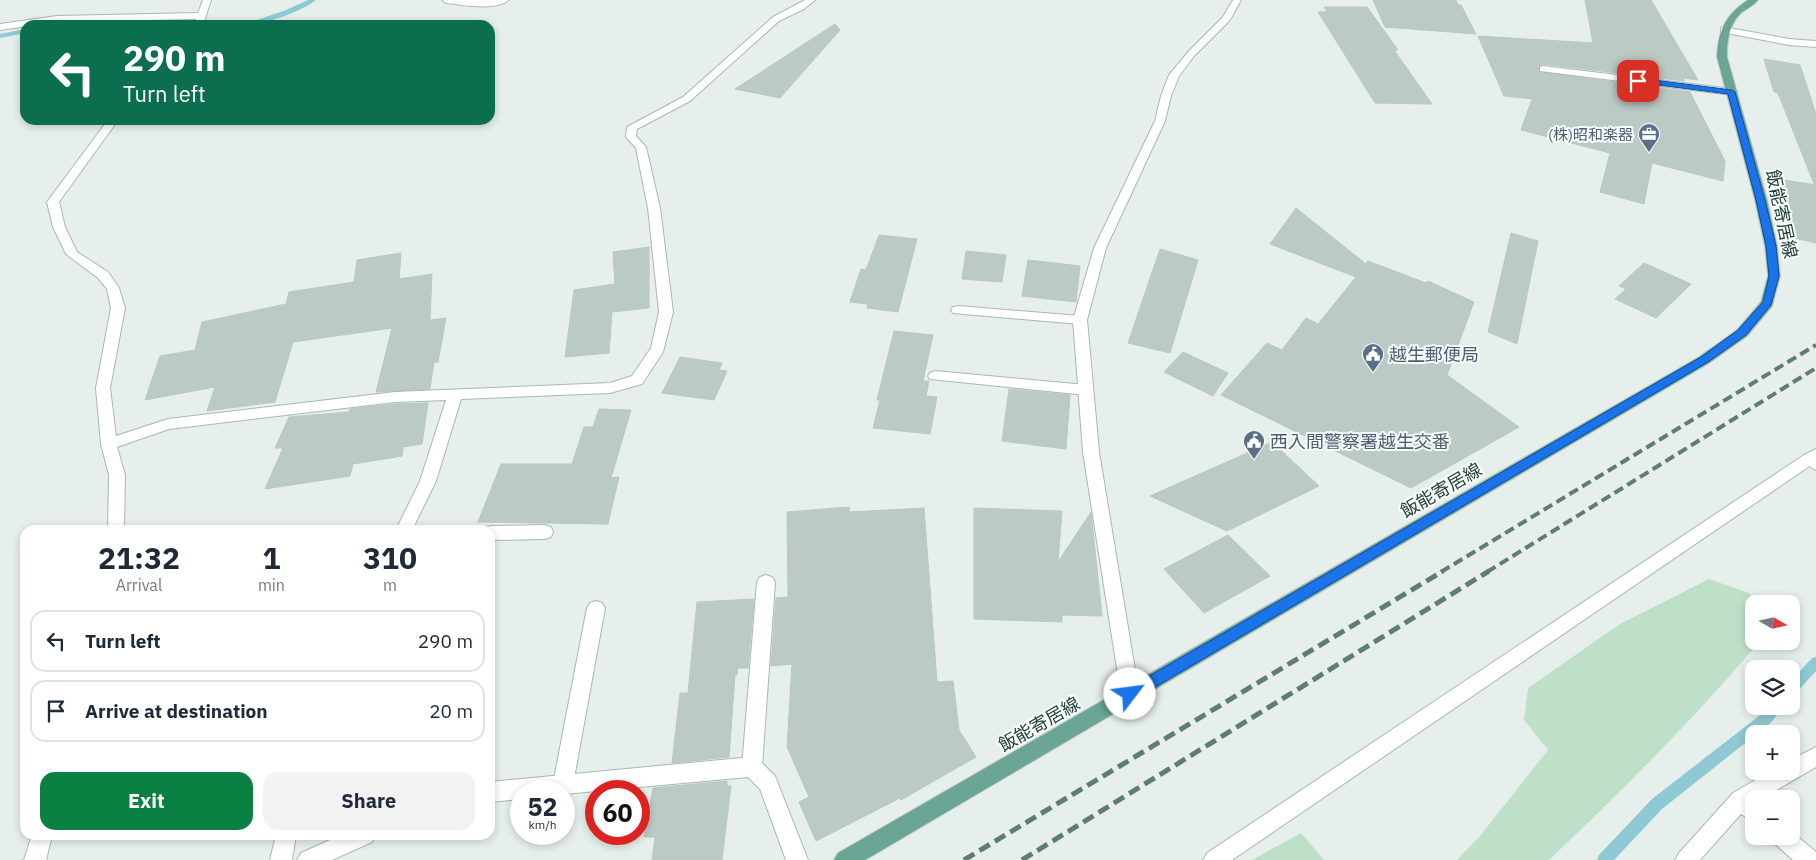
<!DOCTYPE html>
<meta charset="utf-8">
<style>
:root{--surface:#fff;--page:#f2f2f3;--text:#1f2937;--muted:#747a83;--line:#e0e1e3;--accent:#0b8043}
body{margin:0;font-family:"IBM Plex Sans","Noto Sans JP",sans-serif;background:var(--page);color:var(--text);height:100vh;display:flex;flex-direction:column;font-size:19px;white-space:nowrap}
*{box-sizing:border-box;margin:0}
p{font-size:16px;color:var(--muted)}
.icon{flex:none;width:28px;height:28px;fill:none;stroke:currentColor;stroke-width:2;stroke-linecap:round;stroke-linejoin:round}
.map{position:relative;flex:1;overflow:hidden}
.sheet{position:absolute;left:20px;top:525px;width:475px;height:315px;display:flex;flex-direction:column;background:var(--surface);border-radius:15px;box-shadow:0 2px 8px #0003}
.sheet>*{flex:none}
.hud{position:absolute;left:20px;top:20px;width:475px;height:105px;border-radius:15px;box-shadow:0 2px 8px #0003;background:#0b6e4f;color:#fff;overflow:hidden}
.needle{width:32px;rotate:99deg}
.fabs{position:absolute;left:1745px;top:595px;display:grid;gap:10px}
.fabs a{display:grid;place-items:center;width:55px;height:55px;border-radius:10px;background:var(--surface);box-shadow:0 2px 8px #0003;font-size:25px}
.speed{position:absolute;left:510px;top:780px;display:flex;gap:10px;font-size:25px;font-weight:700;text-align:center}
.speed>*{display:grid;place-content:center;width:65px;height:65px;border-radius:50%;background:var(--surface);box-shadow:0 2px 8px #0003;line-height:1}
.speed small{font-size:12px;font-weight:400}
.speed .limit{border:8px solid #d22;background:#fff;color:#111}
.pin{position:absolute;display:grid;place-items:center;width:42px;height:42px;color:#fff;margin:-21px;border-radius:10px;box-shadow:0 2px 8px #0006}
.me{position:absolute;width:55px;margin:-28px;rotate:60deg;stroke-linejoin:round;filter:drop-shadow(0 0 4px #0008)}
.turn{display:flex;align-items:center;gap:18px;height:105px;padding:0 20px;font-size:22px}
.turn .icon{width:65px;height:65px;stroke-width:2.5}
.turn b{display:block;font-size:35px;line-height:42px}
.eta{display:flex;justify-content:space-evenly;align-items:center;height:85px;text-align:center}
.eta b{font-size:30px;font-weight:700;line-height:35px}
.primary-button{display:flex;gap:10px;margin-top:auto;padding:10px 20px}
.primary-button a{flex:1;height:58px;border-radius:15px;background:var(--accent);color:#fff;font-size:20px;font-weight:700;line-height:58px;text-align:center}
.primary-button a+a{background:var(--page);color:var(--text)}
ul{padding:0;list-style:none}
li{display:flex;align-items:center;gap:15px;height:62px;margin:0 10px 8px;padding:0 10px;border:2px solid var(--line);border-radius:15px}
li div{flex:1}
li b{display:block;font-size:19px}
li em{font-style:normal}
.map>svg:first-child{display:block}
.green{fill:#bfe0c8}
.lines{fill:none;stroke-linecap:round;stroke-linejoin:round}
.stream{fill:#8ec9d4;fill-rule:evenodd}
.building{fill:#bbcac4;stroke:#b8c9c2}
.lane-casing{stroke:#a8b8b2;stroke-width:2}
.street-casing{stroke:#a8b8b2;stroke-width:2}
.secondary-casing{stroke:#a4bbb3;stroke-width:2}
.primary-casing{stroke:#c2cac8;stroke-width:2}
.lane{fill:#fff;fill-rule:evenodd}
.street{fill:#fff;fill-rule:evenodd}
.secondary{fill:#fff;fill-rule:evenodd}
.primary{fill:#6aa596;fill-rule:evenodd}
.rail-far1{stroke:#5f7d75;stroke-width:4;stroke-dasharray:10 5;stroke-linecap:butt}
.rail{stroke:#5f7d75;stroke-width:5;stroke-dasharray:12 6;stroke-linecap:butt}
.route{fill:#1a73e8;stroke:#114b97}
.labels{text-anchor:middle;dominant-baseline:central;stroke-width:4;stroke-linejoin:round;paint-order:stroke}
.far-service-label{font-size:15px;fill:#4e5e75;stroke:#f7fbf9;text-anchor:end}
.street-label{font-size:18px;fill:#24423a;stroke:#f7fbf9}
.service-label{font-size:18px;fill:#4e5e75;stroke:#f7fbf9;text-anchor:start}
</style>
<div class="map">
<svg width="1816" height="860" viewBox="0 0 1816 860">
<rect width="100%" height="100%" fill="#e6efeb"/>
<path class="green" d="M1709,579L1749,593L1757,604H1754V641H1760C1694,719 1623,790 1549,860H1457L1480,836L1548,750L1524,720L1528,688L1620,624Z
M1301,833L1324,860H1252Z"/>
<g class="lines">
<path class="stream" d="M308,0H316C299,13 263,25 242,25L286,10Z
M25,29V33L0,38V34Z
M1816,657V671L1795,694L1791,696V681L1812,658Z
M1768,706H1782C1777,717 1765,731 1754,734V736L1662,809L1614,860H1597L1599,855L1652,799L1759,716Z"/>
</g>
<path class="building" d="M1373,0H1456L1458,5H1461L1476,34L1385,27Z
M1585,0H1651L1698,80L1683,78L1684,81L1543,64L1538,66L1539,72L1690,92L1725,161L1723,181L1652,163L1644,204L1600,192L1610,153L1521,130L1532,99L1504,96L1478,36L1593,43Z
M1324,7H1367L1398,50H1394L1432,104L1375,103L1318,12H1327Z
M835,24L840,30L780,98L735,89Z
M1764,59L1800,65L1816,114V184H1814L1778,93L1774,92Z
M1770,178L1816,185V243L1790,237L1781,200Z
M1296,208L1366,264L1368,261L1426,283L1428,281L1474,302L1447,375L1519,427L1411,488L1221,395L1267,343L1282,350L1306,318L1318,324L1356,277L1270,244Z
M1511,233L1538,241L1517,344L1488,332Z
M879,235L917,239L898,312L867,308L868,304L850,302L861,269L866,270Z
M649,247V308L612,312L609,353L565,357L574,290L615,284L613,252Z
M1160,249L1198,260L1170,353L1128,343Z
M966,251L1006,255L1002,282L962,279Z
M401,253L399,279L432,274L430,320L446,318L438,362H434L430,389L376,392L392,328L293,342L275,402L207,411L215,387L145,400L160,356L195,350L202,322L286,304L289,292L354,282L357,260Z
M1028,260L1080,266L1076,302L1022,296Z
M1644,263L1691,284L1656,318L1615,299L1626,289L1619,286Z
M894,331L933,335L923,381H929L926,396L937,397L930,434L873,428L880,400H877Z
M1183,352L1228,373L1213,396L1164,372Z
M680,357L722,363L719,370L727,371L714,400L662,393Z
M1009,389L1070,395L1066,449L1002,441Z
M428,403L422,444L403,447L402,456L353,464L350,476L265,489L283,448H275L289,417L349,412L350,409L395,404Z
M599,409L631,410L611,478L619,477L608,524L478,522L501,464H572L584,427H593Z
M1272,442L1319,486L1227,531L1150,496Z
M849,507V512L924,508L937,682L953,681L959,730L976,757L901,800L900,798L816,841L799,802L809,797L787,747L792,664L771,666L776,598L788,597L787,512Z
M974,508L1062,511L1058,562L1091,512L1102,616L1062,615V622L974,619Z
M1228,535L1270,576L1204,613L1164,569Z
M754,599L748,668H738L737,675H735L729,757L672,763L680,693H688L697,602Z
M727,781V786H731L722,860H652L655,837H644L653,788Z"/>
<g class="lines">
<g class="lane-casing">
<path id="lane" d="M442,0H509C495,11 463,5 446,3Z
M1724,27L1789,39L1816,41V47L1789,45L1721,32V28Z
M1543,66L1732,89L1737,92L1732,95L1540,71V67Z
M958,306L1080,316L1085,317L1087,320L1085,323L1080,324L953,313L951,310L953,307Z
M935,371L1086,385L1091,386L1093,390L1091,394L1086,395L930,379L928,376L930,373Z
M545,525L551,527L553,532L551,537L545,539L490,540V530H483L490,526Z
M766,575L772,577L775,582L762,767L759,774L752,777L745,774L742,767L757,582L760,577Z
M596,601L602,603L605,608L573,784L570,791L564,793V791H556L553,784L587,608L590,603Z"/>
</g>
<g class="street-casing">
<path id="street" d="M203,0H211L203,25H195L196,19L57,22L0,30V24L57,16L198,13Z
M805,0H815L804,9L779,21L690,101L637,129L636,136L646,147L660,208L673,312L663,352L642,384L610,393L461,399L436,481L412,530H396L420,481L446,400L395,402L169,429L117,447L125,475L124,530H108L109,475L101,444L96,388L111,308L107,289L98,278L66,254L53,227L47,202L108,120H118L59,202L65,227L77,252L108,272L119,288L125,308L110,388L116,436L168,419L395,392L610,383L632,376L651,348L659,312L648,208L636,148L626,137L627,127L683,97L773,17Z
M1233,0H1241L1230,20L1195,55L1179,76L1171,96L1165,121L1106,248L1087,320L1099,452L1139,694L1137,700L1130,703L1123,700L1121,694L1083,452L1073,320L1094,248L1155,121L1161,96L1169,75L1189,51L1223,17Z
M1809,453L1814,455L1816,458L1814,463L1232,860H1203L1207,853L1804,455Z
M1816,747V767L1761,799H1754V822L1741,814L1700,860H1675L1679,853L1733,793L1771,771H1791V760Z
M752,757L759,760L775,776L808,860H786L760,789L748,777L564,794V791H521V799L490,802V782Z
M1791,831L1816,852V860H1793L1774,843L1771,836H1791Z
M32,835H52L46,860H24Z
M276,835H296L292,860H270Z
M341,835H375L372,842L332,860H297L301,853Z"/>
</g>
<g class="secondary-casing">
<path id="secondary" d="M1816,449V470L1804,463L1801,459L1804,455Z"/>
</g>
<g class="primary-casing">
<path id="primary" d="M1748,0H1758C1754,5 1748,8 1742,12C1729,24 1727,40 1727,57L1767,200L1777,246L1780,276L1772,306L1747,336L1709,363L865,860H834L838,853L1699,357L1737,330L1761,302L1768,276L1765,246L1755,200L1717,57C1718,31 1726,14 1748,0Z"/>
</g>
<use href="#lane" class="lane"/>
<use href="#street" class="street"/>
<use href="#secondary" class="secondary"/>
<use href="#primary" class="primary"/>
<path class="rail-far1" d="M1441,572L1816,345
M1487,572L1816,368"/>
<path class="rail" d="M964,860L1443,571
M1022,860L1489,571"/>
</g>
<path class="route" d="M1638,78L1732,90L1735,92L1765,200L1776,246L1779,276L1771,305L1746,335L1708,362L1135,699L1130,701L1125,699L1123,694L1125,690L1701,357L1738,330L1763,302L1769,276L1766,246L1756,200L1728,94L1635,82V79Z"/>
<defs>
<g id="office-pin" transform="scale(1.125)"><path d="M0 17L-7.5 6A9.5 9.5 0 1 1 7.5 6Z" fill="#5c6f8a" stroke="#f7fbf9"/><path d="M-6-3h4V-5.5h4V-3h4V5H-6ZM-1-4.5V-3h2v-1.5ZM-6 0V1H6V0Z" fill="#fff"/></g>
<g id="civic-pin" transform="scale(1.125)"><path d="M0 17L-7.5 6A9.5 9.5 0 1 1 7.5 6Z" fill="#5c6f8a" stroke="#f7fbf9"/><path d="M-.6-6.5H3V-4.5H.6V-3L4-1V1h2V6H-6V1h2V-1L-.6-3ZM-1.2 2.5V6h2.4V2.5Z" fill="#fff"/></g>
</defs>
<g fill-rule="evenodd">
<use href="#office-pin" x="1649" y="134"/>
<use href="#civic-pin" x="1373" y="354"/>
<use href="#civic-pin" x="1254" y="441"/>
</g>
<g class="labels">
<g class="far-service-label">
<text x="1633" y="134">(株)昭和楽器</text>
</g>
<g class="street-label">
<text transform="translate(1782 214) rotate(78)">飯能寄居線</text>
<text transform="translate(1441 490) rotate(-30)">飯能寄居線</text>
<text transform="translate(1039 724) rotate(-30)">飯能寄居線</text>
</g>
<g class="service-label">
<text x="1389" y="354">越生郵便局</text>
<text x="1270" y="441">西入間警察署越生交番</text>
</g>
</g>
</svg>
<div class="fabs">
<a><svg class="needle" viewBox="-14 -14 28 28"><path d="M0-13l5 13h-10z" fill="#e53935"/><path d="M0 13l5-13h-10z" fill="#747a83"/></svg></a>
<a><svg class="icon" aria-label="layers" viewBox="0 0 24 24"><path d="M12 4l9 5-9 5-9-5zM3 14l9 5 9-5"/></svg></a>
<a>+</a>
<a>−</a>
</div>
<div class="speed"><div>52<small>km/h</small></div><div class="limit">60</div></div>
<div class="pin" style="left:1638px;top:81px;background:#d93025"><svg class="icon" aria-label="arrive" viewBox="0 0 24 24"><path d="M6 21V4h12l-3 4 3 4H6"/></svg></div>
<svg class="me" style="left:1130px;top:694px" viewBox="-20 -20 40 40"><circle r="19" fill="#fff"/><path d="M0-13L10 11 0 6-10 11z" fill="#1a73e8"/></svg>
<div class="hud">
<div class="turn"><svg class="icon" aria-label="left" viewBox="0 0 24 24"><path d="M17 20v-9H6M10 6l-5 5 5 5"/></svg><div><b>290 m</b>Turn left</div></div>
</div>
<section class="sheet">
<div class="eta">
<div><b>21:32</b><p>Arrival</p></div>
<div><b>1</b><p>min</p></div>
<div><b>310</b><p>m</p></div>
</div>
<ul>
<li><svg class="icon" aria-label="left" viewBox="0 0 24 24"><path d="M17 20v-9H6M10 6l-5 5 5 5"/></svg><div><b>Turn left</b></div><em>290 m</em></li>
<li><svg class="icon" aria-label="arrive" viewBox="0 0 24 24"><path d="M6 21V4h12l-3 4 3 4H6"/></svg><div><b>Arrive at destination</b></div><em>20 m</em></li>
</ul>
<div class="primary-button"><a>Exit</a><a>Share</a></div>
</section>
</div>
